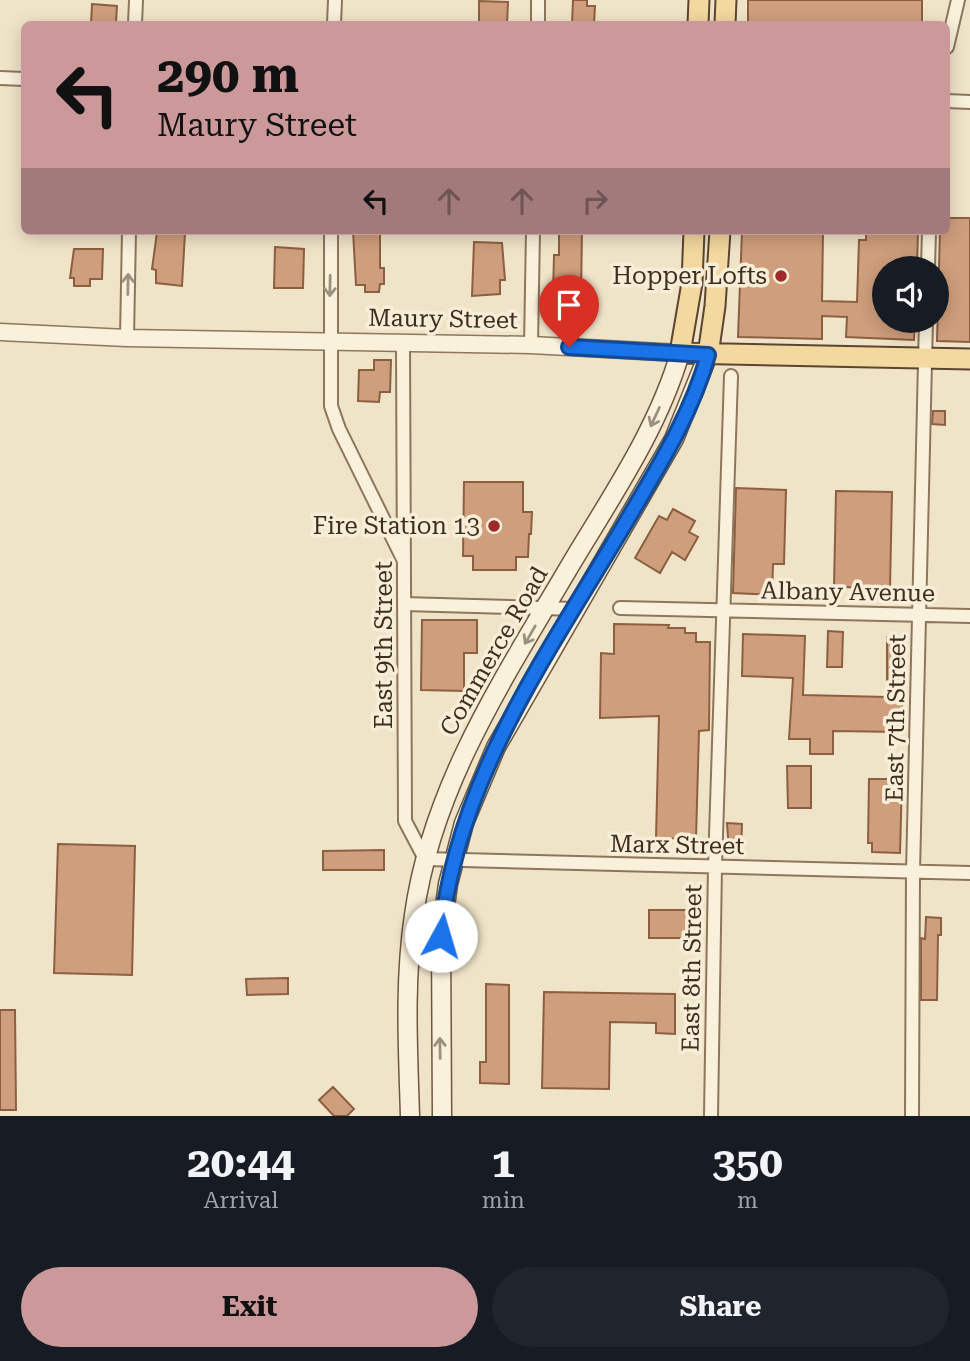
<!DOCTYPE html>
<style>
:root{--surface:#171b24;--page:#20242c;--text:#f1f3f6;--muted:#9ea1a6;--accent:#cc999b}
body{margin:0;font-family:"Roboto Serif",serif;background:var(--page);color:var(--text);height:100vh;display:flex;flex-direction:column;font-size:26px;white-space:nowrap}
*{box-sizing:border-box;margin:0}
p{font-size:23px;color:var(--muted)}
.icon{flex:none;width:38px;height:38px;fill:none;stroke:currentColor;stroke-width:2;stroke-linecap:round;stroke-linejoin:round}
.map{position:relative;height:1116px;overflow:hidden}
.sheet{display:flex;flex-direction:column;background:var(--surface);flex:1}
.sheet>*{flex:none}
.guide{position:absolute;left:21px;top:21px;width:929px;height:214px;border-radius:10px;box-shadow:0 4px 18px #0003;background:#cc999b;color:#111;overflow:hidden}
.fabs{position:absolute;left:872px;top:256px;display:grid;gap:14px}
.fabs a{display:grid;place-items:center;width:77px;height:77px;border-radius:50%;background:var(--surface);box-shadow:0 4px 18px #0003;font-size:35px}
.pin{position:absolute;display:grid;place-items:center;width:60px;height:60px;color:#fff;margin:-72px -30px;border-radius:50% 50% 50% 0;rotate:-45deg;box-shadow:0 0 7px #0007}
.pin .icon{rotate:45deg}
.me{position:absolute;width:77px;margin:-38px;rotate:6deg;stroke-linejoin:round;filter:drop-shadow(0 0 5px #0008)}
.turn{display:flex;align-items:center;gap:24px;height:147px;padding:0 21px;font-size:32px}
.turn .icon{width:91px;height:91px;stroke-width:2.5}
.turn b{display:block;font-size:49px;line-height:60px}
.lanes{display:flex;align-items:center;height:66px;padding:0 21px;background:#0003;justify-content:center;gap:35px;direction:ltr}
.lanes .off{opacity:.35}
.eta{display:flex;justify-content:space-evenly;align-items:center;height:119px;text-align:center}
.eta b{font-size:42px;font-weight:700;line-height:49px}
.cta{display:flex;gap:14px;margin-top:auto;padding:14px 21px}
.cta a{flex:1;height:80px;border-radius:42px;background:var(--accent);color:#111;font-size:28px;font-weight:700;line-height:80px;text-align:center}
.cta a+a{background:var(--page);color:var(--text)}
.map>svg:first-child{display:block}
.building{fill:#cf9f7d;stroke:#8d5f41;stroke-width:2}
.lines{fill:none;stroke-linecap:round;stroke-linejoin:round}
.minor-casing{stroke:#8d765c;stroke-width:16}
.tertiary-casing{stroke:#8d765c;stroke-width:19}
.secondary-casing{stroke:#6f573f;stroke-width:21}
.primary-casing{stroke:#5b4430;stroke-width:23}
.minor{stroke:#faf1dc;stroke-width:12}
.tertiary{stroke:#faf1dc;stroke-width:16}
.secondary{stroke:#faf1dc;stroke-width:18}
.primary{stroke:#f3d9a0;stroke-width:19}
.oneway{stroke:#9c907e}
.route-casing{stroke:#114b97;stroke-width:18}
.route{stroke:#1a73e8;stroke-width:12}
.poi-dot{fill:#9e2a2b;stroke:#f7eed8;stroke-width:2.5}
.labels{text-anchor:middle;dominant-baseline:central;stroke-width:7;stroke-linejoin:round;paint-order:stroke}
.poi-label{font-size:24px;fill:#3d2e20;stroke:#f7eed8;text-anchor:end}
.street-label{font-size:24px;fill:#3d2e20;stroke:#f7eed8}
</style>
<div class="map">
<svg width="970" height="1116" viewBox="0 0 970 1116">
<rect width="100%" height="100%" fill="#f0e4c8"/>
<path class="building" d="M573,0H587V6H595L594,24H572Z
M748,0H922V24H748Z
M479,1L508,2L507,24L479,22Z
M92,4L117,6L116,23L91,24Z
M947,218H970V342L937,341L940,231H947Z
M353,231H380V268H384V284H380L379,292H365V285H356Z
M559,231H582L581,297L553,294L554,255H559Z
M742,231H823L822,301L857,302L859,240H866V231H918L917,268H884V320H915L914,340L846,337L847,317L822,316V339L738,337Z
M157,232L185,233L182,286L156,283V270L152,269Z
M474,242L502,243L505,280H500V294L472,296Z
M275,247L304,249L303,288H274Z
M74,249H103L102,279H90V286H74V278H70Z
M374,360H391L390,392H380L379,402L358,401L359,370H374Z
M933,411H945V425L932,424Z
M464,482H523V512H532L531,534H529L528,557H516V570H473V556H463Z
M736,488L786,490L784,564H773L772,595L733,593Z
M836,491L892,492L890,588L834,587Z
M673,509L695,521L689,532L698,537L685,560L672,552L660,573L635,558L659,516L667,520Z
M422,620H477V653H464V691L421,690Z
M614,624L669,625L668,628H685V633H696V642H710L709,730L699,731L696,839L656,838L659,716L600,718L601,653L614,654Z
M828,631L843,632L842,667H827Z
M743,634L805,636L803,695L887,697V637H905L901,732L833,731V754H810V739H789L793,678L742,676Z
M787,766H811V808H788Z
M869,779H902L900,853L872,852V843H868Z
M727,823L742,824L741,851H729Z
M58,844L135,846L132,975L54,973Z
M384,850V870H323V851Z
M649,910H699V938H649Z
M926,917L941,918V935H938L937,1000H921V938L925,939Z
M288,978V994L247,995L246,979Z
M486,984L509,985V1084L480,1083V1062H486Z
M544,992L675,994V1034L656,1033V1023L610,1022L609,1089L542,1088Z
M0,1010H15L16,1110H0Z
M333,1087L354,1109L347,1116H334L319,1100Z"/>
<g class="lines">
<g class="minor-casing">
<path id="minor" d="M135,24L136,0
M334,24L335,0
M538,24V0
M947,47L958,0
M0,78L24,79
M947,101L970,102
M331,231V406L339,429L404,561
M928,268L929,231
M127,338L129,231
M403,342L405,821L425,859L970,873
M531,345L533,231
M404,604L575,609
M620,608L970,616
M711,1116L715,866L731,376
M912,1116L913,872L926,320"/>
</g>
<g class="tertiary-casing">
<path id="tertiary" d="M0,332L127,338L531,345L680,353"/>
</g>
<g class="secondary-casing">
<path id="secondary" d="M410,1116C408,1049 404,982 414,915C432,785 506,675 571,564C611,497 658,429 680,353
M442,1116L441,936L448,884L464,823L496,747L674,439L708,355"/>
</g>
<g class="primary-casing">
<path id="primary" d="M698,24L699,0
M725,24L726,0
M694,231L692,283L680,353L970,359
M708,355L715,306L720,231"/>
</g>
<use href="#minor" class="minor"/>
<use href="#tertiary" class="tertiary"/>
<use href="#secondary" class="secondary"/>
<use href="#primary" class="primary"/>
</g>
<defs><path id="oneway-shaft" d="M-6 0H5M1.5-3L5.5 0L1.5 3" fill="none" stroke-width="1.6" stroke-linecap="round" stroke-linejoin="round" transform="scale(1.75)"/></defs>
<g class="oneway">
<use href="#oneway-shaft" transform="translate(128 284) rotate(-89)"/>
<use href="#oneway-shaft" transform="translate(330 286) rotate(91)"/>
<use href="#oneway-shaft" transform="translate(655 417) rotate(115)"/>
<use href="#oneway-shaft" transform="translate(530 635) rotate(120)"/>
<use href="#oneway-shaft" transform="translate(440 1048) rotate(-91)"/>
</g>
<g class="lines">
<g class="route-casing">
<path id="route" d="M441,936C455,780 551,649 629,517C659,466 692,413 708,355L569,347"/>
</g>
<use href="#route" class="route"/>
</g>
<g class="poi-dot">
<circle cx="781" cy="276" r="7"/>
<circle cx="494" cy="526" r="7"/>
</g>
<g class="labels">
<g class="poi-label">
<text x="767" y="276">Hopper Lofts</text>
<text x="480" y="526">Fire Station 13</text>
</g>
<g class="street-label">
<text transform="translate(443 319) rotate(1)">Maury Street</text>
<text transform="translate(848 592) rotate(1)">Albany Avenue</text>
<text transform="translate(384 645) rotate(-90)">East 9th Street</text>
<text transform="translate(494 651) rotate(-60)">Commerce Road</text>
<text transform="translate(896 718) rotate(-89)">East 7th Street</text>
<text transform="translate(677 845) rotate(1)">Marx Street</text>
<text transform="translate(692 968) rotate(-89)">East 8th Street</text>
</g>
</g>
</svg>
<div class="fabs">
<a><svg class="icon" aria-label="sound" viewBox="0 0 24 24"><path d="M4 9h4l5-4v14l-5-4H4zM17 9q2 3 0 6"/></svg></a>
</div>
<div class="pin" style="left:569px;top:347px;background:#d93025"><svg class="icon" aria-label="arrive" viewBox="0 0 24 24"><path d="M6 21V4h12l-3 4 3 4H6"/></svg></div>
<svg class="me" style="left:441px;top:936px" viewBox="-20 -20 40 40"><circle r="19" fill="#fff"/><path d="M0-13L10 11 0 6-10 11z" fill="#1a73e8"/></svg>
<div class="guide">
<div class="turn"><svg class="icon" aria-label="left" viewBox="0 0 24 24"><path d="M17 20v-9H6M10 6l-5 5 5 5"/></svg><div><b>290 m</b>Maury Street</div></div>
<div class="lanes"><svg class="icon" aria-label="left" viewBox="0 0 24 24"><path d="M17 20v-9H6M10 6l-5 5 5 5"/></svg><svg class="icon off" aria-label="ahead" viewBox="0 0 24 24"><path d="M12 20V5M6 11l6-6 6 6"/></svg><svg class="icon off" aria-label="ahead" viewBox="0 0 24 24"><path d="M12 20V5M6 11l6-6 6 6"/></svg><svg class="icon off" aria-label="right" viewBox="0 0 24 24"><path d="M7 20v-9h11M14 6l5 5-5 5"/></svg></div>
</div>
</div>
<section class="sheet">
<div class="eta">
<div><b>20:44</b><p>Arrival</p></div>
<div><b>1</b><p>min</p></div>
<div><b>350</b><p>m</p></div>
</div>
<div class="cta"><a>Exit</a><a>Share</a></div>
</section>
